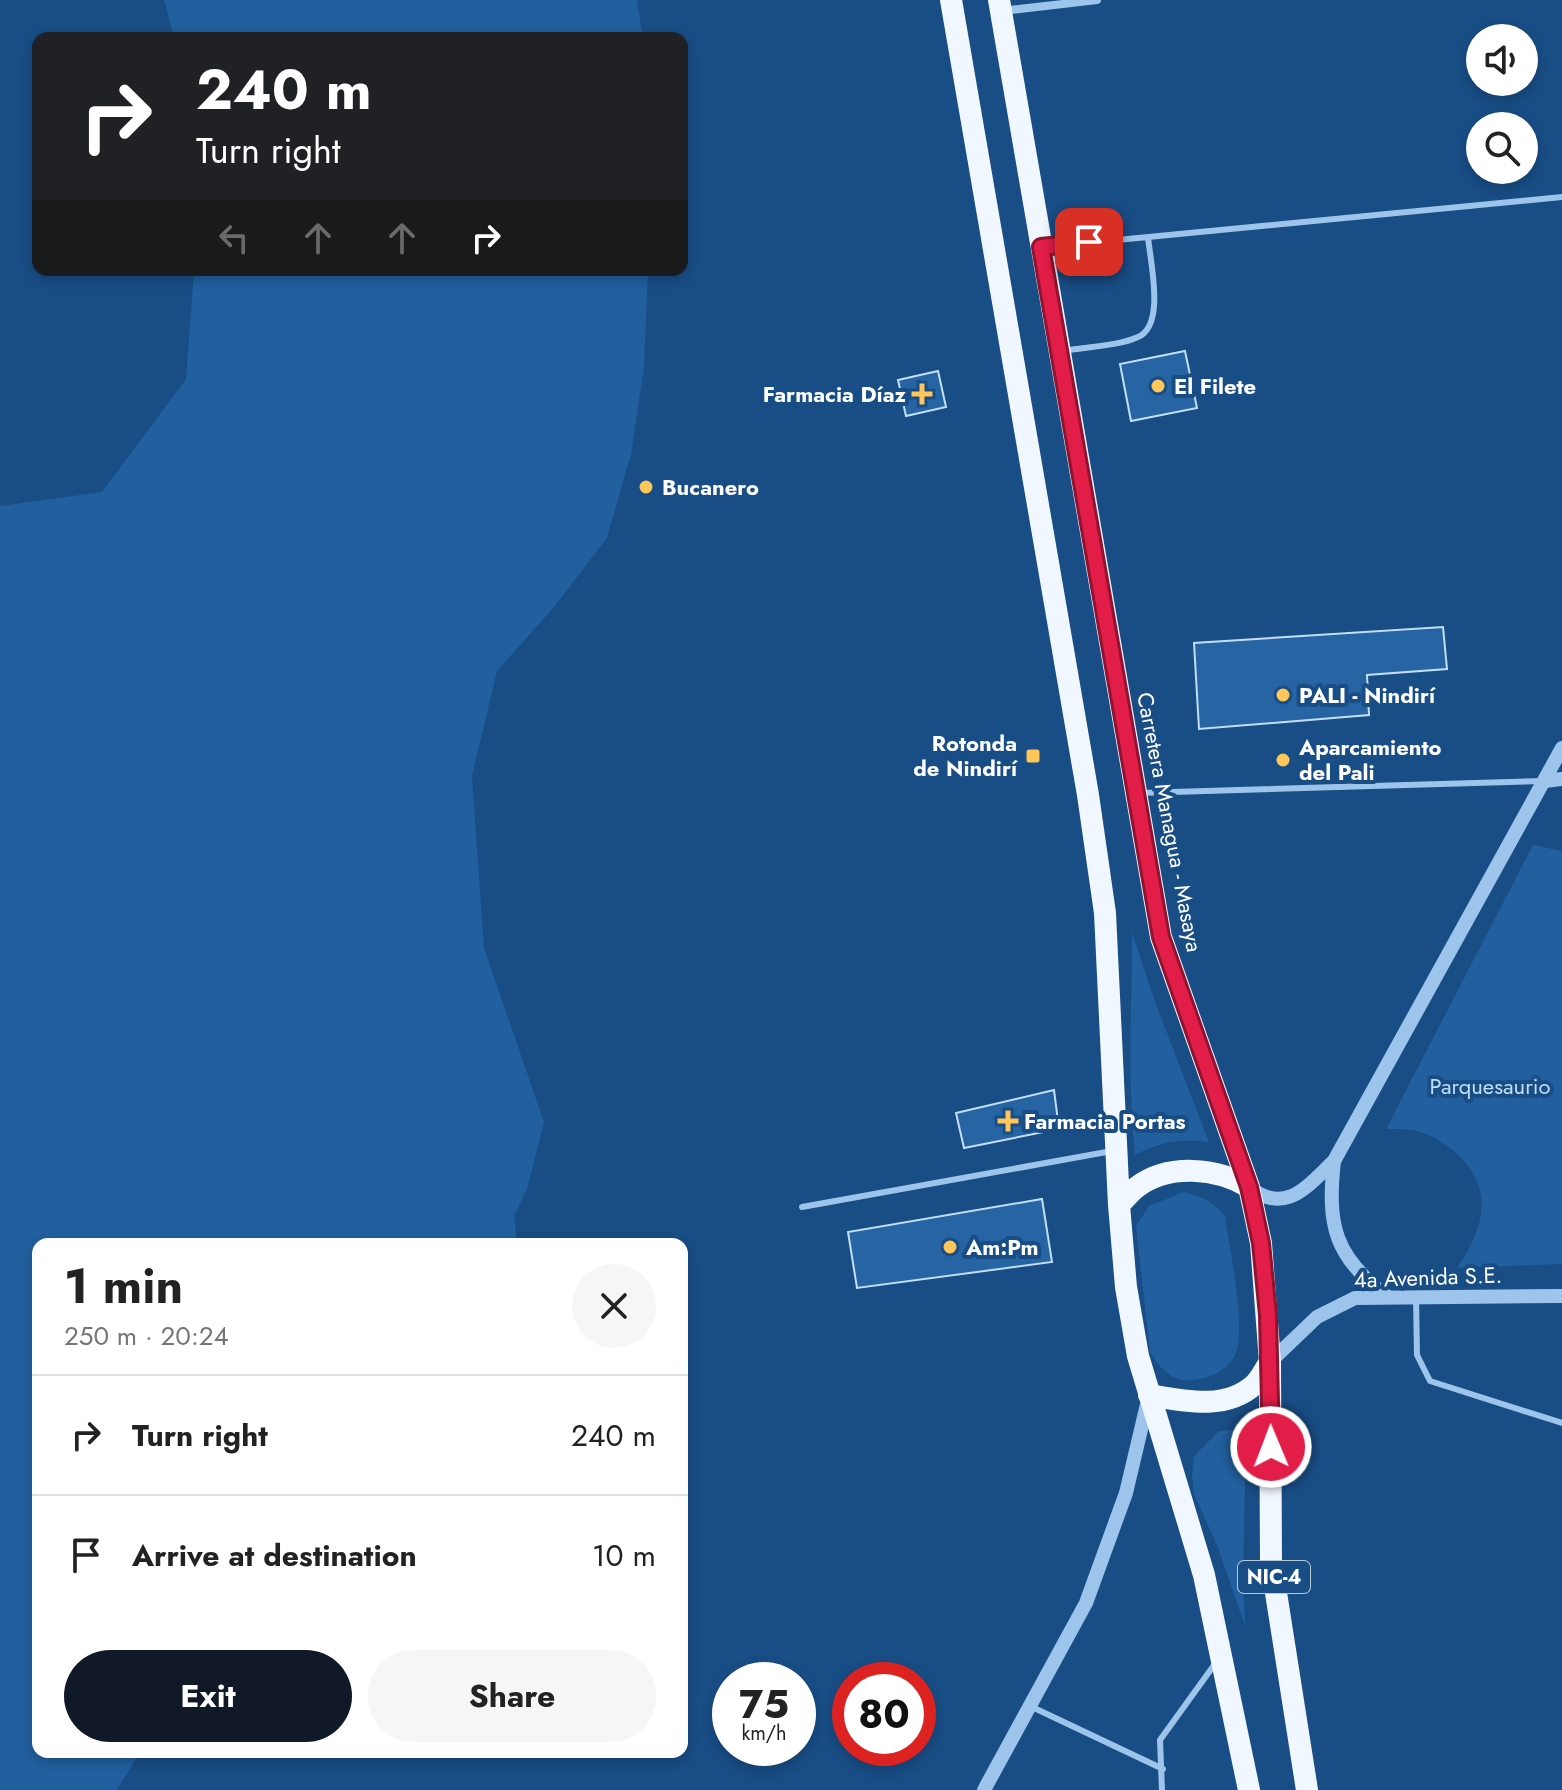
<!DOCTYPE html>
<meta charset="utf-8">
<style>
:root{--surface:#fff;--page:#f6f6f6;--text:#222;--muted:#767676;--line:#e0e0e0;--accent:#111827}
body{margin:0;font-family:Jost,sans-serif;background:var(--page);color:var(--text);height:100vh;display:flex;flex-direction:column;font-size:30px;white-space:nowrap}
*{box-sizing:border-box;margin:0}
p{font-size:26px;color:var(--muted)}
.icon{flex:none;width:44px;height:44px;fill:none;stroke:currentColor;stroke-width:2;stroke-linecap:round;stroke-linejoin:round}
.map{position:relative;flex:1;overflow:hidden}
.side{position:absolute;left:32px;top:1238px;width:656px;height:520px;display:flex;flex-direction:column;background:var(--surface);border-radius:16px;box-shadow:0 4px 12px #0003}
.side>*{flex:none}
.banner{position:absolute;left:32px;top:32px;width:656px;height:244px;border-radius:16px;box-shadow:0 4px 12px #0003;background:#202124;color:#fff;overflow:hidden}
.fabs{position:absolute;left:1466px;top:24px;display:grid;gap:16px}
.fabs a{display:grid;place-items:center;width:72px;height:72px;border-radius:50%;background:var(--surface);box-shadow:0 4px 12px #0003;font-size:40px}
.speed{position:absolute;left:712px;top:1662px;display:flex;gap:16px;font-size:40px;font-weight:700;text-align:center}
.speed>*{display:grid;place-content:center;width:104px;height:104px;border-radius:50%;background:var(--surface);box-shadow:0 4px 12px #0003;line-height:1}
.speed small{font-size:20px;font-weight:400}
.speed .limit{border:12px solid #d22;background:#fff;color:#111}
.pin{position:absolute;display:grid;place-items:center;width:68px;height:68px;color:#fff;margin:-34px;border-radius:16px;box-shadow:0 4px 12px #0006}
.me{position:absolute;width:88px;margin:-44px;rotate:359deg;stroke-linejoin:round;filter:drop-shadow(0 0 6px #0008)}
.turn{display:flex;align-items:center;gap:28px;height:168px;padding:0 32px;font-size:36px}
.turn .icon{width:104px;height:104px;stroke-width:2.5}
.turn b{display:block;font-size:56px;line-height:68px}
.lanes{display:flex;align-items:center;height:76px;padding:0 32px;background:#0003;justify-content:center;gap:40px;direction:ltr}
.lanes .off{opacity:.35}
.round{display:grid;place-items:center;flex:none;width:84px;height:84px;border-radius:42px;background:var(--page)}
.headline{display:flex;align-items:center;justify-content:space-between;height:136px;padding:0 32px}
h1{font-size:48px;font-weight:700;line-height:60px}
.action{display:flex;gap:16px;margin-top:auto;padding:16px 32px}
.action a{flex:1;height:92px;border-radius:48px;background:var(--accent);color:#fff;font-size:32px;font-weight:700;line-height:92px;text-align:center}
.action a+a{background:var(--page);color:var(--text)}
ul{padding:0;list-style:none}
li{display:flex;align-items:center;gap:24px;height:120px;padding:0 32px;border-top:2px solid var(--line)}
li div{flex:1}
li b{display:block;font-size:30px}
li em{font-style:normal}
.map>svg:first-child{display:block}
.green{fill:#215f9e}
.building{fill:#2664a3;stroke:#c2def9;stroke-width:2}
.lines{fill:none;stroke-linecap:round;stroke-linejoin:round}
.service{stroke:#9dc5ec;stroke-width:6}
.minor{stroke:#9dc5ec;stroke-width:8}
.tertiary{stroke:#9dc5ec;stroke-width:14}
.trunk{stroke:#f1f7ff;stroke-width:22}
.route-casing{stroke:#92132f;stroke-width:20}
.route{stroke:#e11d48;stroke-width:14}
.poi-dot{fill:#ffc759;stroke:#184d85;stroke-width:3}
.labels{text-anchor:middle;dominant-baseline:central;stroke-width:8;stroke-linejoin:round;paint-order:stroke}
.shield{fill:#184d85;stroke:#bacada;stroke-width:2}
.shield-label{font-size:20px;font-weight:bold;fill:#fff}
.poi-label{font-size:22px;font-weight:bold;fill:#fff;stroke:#184d85;text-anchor:start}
.street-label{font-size:22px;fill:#fff;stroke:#184d85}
.park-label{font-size:22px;fill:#c2def9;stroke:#184d85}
</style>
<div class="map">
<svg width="1562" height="1790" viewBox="0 0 1562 1790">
<rect width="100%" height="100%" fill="#184d85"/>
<path class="green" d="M164,0H637L643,38H174Z
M194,270H648L644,367L631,454L607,538L555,606L497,671L472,776L484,948L544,1122L527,1189L514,1216L517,1244H38V1752H140L117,1790H0V506L102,492L186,379Z
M1533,845L1562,851V1264L1457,1268C1485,1227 1495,1188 1455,1152C1445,1143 1429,1134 1417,1131C1407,1129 1395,1129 1386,1129Z
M1132,932L1154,999L1209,1142C1177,1139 1164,1141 1135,1155C1127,1081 1132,1006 1132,932Z
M1184,1192C1201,1196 1214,1202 1225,1216C1229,1246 1248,1333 1234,1357C1225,1372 1210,1378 1193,1380C1172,1383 1160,1368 1150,1352L1136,1226L1149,1206Z
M1233,1430L1244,1438L1246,1448L1243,1575L1245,1626L1218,1548L1194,1494L1192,1475L1194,1456L1219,1431Z"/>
<path class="building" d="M1185,351L1197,408L1131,421L1120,364Z
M938,371L946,407L906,416L898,380Z
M1443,627L1447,669L1367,675L1369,715L1199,729L1194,643Z
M1054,1090L1059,1129L964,1148L956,1113Z
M1042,1199L1052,1262L857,1288L848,1232Z"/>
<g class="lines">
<path class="service" d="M1045,247L1562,197
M1063,351C1084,347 1119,346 1138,337C1166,325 1150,261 1148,237
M1139,793L1544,781
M802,1207L1112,1151
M1416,1298L1417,1355L1430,1381L1562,1423
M1032,1707L1163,1769
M1162,1790L1160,1740L1217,1661"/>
<path class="minor" d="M1002,11L1097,0"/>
<path class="tertiary" d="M1545,781L1562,779
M1334,1161C1327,1225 1334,1257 1388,1297
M1249,1187C1286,1216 1307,1186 1334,1161L1562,748
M1270,1362L1317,1317L1355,1298L1562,1296
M984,1790L1086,1603L1126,1493L1148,1400"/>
<path class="trunk" d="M951,0L1088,795L1105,913L1119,1205L1126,1287L1138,1356L1204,1575L1249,1790
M999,0L1161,937L1249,1187L1261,1243L1270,1362L1271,1561L1307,1790
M1119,1205C1125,1199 1130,1192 1137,1187C1169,1163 1217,1168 1249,1187
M1149,1395C1184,1401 1226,1411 1255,1384C1261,1378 1265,1369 1270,1362"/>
</g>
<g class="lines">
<g class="route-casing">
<path id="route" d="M1089,242L1041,247L1161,937L1249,1187L1261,1243L1268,1315L1271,1447"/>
</g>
<use href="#route" class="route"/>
</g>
<g class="poi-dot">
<circle cx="1158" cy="386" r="8"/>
<path d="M918 382h8v8h8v8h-8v8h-8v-8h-8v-8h8z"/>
<circle cx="646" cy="487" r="8"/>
<circle cx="1283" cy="695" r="8"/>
<rect x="1025" y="748" width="16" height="16" rx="4"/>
<circle cx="1283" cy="760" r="8"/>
<path d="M1004 1109h8v8h8v8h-8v8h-8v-8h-8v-8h8z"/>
<circle cx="950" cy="1247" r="8"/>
</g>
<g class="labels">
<rect class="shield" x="1238" y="1561" width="72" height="32" rx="6"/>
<g class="shield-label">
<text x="1274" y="1577">NIC-4</text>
</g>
<g class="poi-label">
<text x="1174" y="386">El Filete</text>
<text x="906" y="394" text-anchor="end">Farmacia Díaz</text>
<text x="662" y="487">Bucanero</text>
<text x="1299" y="695">PALI - Nindirí</text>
<text x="1017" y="743" text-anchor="end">Rotonda<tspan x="1017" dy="25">de Nindirí</tspan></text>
<text x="1299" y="747">Aparcamiento<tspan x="1299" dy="25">del Pali</tspan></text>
<text x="1024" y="1121">Farmacia Portas</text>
<text x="966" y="1247">Am:Pm</text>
</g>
<g class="street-label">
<text transform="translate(1170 822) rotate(79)">Carretera Managua - Masaya</text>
<text transform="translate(1428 1277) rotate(-2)">4a Avenida S.E.</text>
</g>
<g class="park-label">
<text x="1490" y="1086">Parquesaurio</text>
</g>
</g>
</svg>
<div class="fabs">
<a><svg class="icon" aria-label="sound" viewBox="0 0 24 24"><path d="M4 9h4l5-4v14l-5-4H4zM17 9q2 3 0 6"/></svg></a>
<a><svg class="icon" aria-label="search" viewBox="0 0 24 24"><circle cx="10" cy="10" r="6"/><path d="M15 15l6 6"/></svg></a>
</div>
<div class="speed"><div>75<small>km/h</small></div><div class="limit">80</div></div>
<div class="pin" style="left:1089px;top:242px;background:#d93025"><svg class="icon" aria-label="arrive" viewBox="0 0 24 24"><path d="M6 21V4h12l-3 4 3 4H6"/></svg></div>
<svg class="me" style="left:1271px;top:1447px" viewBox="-20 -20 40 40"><circle r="17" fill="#e11d48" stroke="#fff" stroke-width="3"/><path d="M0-11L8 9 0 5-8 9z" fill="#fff"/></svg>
<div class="banner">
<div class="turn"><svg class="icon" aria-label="right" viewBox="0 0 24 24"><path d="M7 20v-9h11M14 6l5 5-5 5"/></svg><div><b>240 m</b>Turn right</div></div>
<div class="lanes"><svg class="icon off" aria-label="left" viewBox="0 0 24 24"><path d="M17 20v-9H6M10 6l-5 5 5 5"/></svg><svg class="icon off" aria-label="ahead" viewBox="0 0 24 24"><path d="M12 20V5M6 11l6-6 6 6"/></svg><svg class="icon off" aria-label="ahead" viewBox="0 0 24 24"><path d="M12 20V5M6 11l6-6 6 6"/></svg><svg class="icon" aria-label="right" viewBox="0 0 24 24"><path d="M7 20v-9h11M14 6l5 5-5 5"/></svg></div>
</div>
<section class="side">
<div class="headline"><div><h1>1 min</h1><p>250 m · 20:24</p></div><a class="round"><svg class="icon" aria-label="close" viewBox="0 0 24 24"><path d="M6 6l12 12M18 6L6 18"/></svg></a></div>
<ul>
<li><svg class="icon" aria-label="right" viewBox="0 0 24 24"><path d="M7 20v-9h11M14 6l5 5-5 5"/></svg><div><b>Turn right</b></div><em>240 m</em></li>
<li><svg class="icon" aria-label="arrive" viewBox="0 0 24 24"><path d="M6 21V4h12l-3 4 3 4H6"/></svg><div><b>Arrive at destination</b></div><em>10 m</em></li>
</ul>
<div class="action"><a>Exit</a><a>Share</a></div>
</section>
</div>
